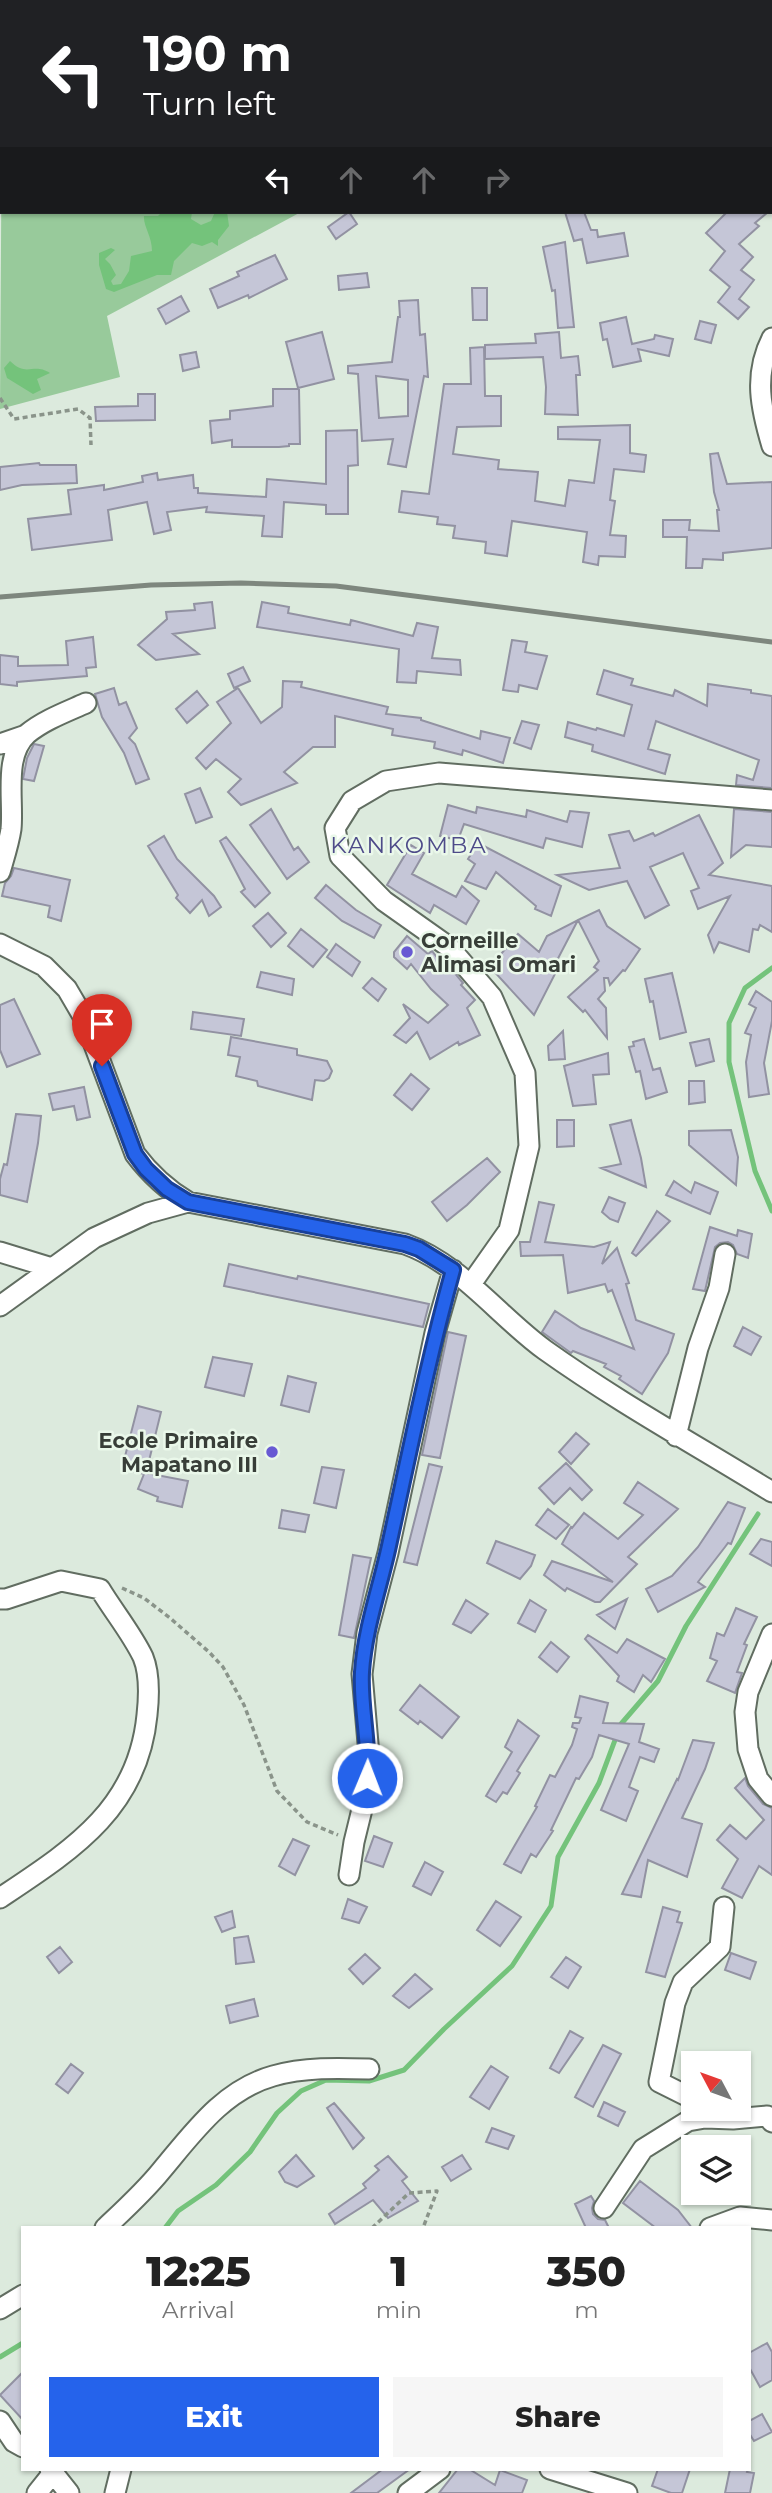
<!DOCTYPE html>
<style>
:root{--surface:#fff;--page:#f6f6f6;--text:#222;--muted:#767676;--accent:#2563eb}
body{margin:0;font-family:Montserrat,sans-serif;background:var(--page);color:var(--text);height:100vh;display:flex;flex-direction:column;font-size:26px;white-space:nowrap}
*{box-sizing:border-box;margin:0}
p{font-size:23px;color:var(--muted)}
.icon{flex:none;width:38px;height:38px;fill:none;stroke:currentColor;stroke-width:2;stroke-linecap:round;stroke-linejoin:round}
.map{position:relative;flex:1;overflow:hidden}
.drawer{position:absolute;left:21px;top:2226px;width:730px;height:245px;display:flex;flex-direction:column;background:var(--surface);border-radius:0px;box-shadow:0 2px 5px #0004}
.drawer>*{flex:none}
.banner{position:absolute;left:0px;top:0px;width:774px;height:214px;box-shadow:0 2px 5px #0004;background:#202124;color:#fff;overflow:hidden}
.needle{width:46px;rotate:311deg}
.tools{position:absolute;left:681px;top:2051px;display:grid;gap:14px}
.tools a{display:grid;place-items:center;width:70px;height:70px;border-radius:0px;background:var(--surface);box-shadow:0 2px 5px #0004;font-size:35px}
.pin{position:absolute;display:grid;place-items:center;width:60px;height:60px;color:#fff;margin:-72px -30px;border-radius:50% 50% 50% 0;rotate:-45deg;box-shadow:0 0 7px #0007}
.pin .icon{rotate:45deg}
.me{position:absolute;width:77px;margin:-38px;rotate:1deg;stroke-linejoin:round;filter:drop-shadow(0 0 5px #0008)}
.turn{display:flex;align-items:center;gap:24px;height:147px;padding:0 28px;font-size:32px}
.turn .icon{width:91px;height:91px;stroke-width:2.5}
.turn b{display:block;font-size:49px;line-height:60px}
.lanes{display:flex;align-items:center;height:66px;padding:0 28px;background:#0003;justify-content:center;gap:35px;direction:ltr}
.lanes .off{opacity:.35}
.eta{display:flex;justify-content:space-evenly;align-items:center;height:119px;text-align:center}
.eta b{font-size:42px;font-weight:800;line-height:49px}
.primary-button{display:flex;gap:14px;margin-top:auto;padding:14px 28px}
.primary-button a{flex:1;height:80px;border-radius:0px;background:var(--accent);color:#fff;font-size:28px;font-weight:800;line-height:80px;text-align:center}
.primary-button a+a{background:var(--page);color:var(--text)}
.map>svg:first-child{display:block}
.green{fill:#98ca9b}
.water{fill:#74c37b}
.lines{fill:none;stroke-linecap:round;stroke-linejoin:round}
.stream{stroke:#74c37b;stroke-width:5}
.building{fill:#c5c6d7;stroke:#9292a2;stroke-width:2;fill-rule:evenodd}
.minor-casing{stroke:#616d61;stroke-width:23}
.path{stroke:#8a948a;stroke-width:3.5;stroke-dasharray:5 3.5;stroke-linecap:butt}
.minor{stroke:#fff;stroke-width:19}
.rail{stroke:#7e877e;stroke-width:5}
.route-casing{stroke:#184099;stroke-width:18}
.route{stroke:#2563eb;stroke-width:12}
.poi-dot{fill:#685ad3;stroke:#eaf8ea;stroke-width:2.5}
.labels{text-anchor:middle;dominant-baseline:central;stroke-width:5;stroke-linejoin:round;paint-order:stroke}
.poi-label{font-size:21px;font-weight:bold;fill:#383e38;stroke:#eaf8ea;text-anchor:start}
.neighbourhood-label{font-size:23px;letter-spacing:2px;fill:#4e4b89;stroke:#eaf8ea}
</style>
<div class="map">
<svg width="772" height="2493" viewBox="0 0 772 2493">
<rect width="100%" height="100%" fill="#dceadd"/>
<path class="green" d="M145,0H472L142,2Z
M2,85V212H301L107,316L120,377L0,409Z"/>
<path class="water" d="M162,212H192L191,219L201,225L211,221L215,212H227L229,226L218,240V246L212,242L202,246L192,243L174,261L171,275H157L114,292L106,289L99,265V253L111,248L115,250L105,259L110,264L116,275L111,281L113,285L121,284L129,271L131,256L152,251C152,236 143,226 144,216H158Z
M10,361C27,378 33,362 50,373L37,379L41,390L33,394L7,378L4,368Z"/>
<g class="lines">
<path class="stream" d="M697,0L699,2
M772,968L745,988L729,1023V1062L755,1171L772,1211
M165,2228L178,2211L216,2185L250,2152L277,2113L301,2091L326,2080L369,2081L404,2070L444,2029L512,1966L551,1906L558,1857L599,1783L621,1724L658,1681L686,1626L758,1514
M0,2357L23,2343"/>
</g>
<path class="building" d="M349,212L357,224L336,239L328,227Z
M565,212H584L591,230H597L598,237L624,233L628,256L587,263L582,239L574,241Z
M727,212H768L755,223L759,226L739,244L753,257L741,270L754,280L739,299L749,307L738,319L718,302L730,287L710,270L725,251L706,233Z
M565,242L574,327L558,328L555,290L552,291L543,247Z
M275,255L287,279L249,298L248,295L218,308L210,289L239,276L237,272Z
M367,273L369,287L339,290L338,276Z
M472,288H487V320H473Z
M181,296L189,311L166,324L158,309Z
M418,300L420,335L425,334L428,377L424,376L406,467L388,464L393,439L362,441L358,374L348,373V366L392,362L398,317H400L399,301ZM376,376L408,380V416L379,418Z
M626,317L632,344L654,339L655,335L673,339L669,356L638,349L641,361L613,367L607,339L603,340L600,323Z
M700,321L716,325L711,343L695,339Z
M322,332L334,379L298,388L286,342Z
M559,332L561,358L578,356L580,375H576L578,415L545,414L546,387L543,357L485,359V345L536,343L535,334Z
M484,347L485,396H501V426L457,427L453,454L499,460L498,469L538,472L535,501L565,506L569,480L594,483L600,440L558,439V427L630,425V453L646,455L644,472L614,469L610,500L615,501L610,535L626,536L625,557L599,556L598,565L583,562L587,532L512,521L507,556L485,553L486,542L453,538L455,526L437,524L438,517L399,512L402,491L429,494L444,384H471L470,348Z
M196,352L199,367L183,371L180,355Z
M273,389H299L300,444H289V446L279,447H232V440L212,443L210,421L230,419V411L273,406Z
M138,394H155V420L96,421L95,407L138,406Z
M357,430L358,465L348,466V514H326V505L284,502L282,537L262,536L264,516L206,512L207,507L167,512L171,530L154,534L147,502L108,510L112,540L32,550L28,519L71,514L68,490L104,485V490L143,482L142,476L157,473L158,480L193,475L194,488H198V493L266,497L267,479L326,484V431Z
M718,453L727,484L772,482V548L723,553V560L703,559L702,568H686L687,537H663V520H690L689,530L719,531L717,510H719L714,492L710,454Z
M39,463L40,465H76L77,483L22,485L0,490V467Z
M212,602L215,628L173,634L199,654L156,660L138,645L167,619L166,612L195,610L194,604Z
M262,602L289,607L288,613L350,625L351,620L413,636L417,623L438,627L432,658L460,660L461,675L417,671L416,683L397,682L399,649L257,627Z
M93,637L96,667L86,668L87,676L17,682V686L0,684V655L18,657V666L68,665L66,641Z
M512,640L527,642L525,652L547,656L537,689L519,685L518,692L503,690Z
M243,667L250,681L234,688L228,674Z
M604,670L633,679L631,685L673,696L675,690L707,706L708,684L751,690V693L772,696V788L736,785L737,775L753,780L759,760L656,721L648,749L670,755L665,774L592,751L593,745L565,737L568,722L596,730L597,728L624,736L632,705L597,694Z
M283,681L302,682L301,687L388,707L386,714L421,718V720L480,739L481,731L510,738L503,763L463,750L462,755L434,748L435,742L392,735L393,729L335,716V747H313L284,772L297,783L241,805L228,792L241,779L216,759L206,769L196,758L231,723L217,702L238,688L261,723L282,707Z
M114,688L119,705L126,702L137,728L129,738L135,744L149,779L136,784L124,753L102,717L95,694Z
M197,691L208,705L187,723L176,709Z
M522,721L539,725L531,749L514,743Z
M34,744L44,746L34,781L23,779L27,758Z
M200,788L212,817L196,823L185,794Z
M448,805L476,813L477,807L526,817L527,810L567,822L570,811L589,813L582,847L546,838L543,848L464,824L458,840L440,836Z
M271,809L294,850L298,847L309,862L287,879L250,825Z
M734,809L772,812V847L746,845L731,857Z
M699,815L723,863L709,875L772,886V932L760,925L758,930L753,929L749,952L719,942L714,952L708,935L730,896L698,909L691,891L699,888L683,853L650,867L669,905L645,918L627,881L589,890L557,875L620,868L609,835L629,831L634,841L653,833L655,836Z
M164,836L177,859L214,896L221,907L209,916L202,900L190,913L176,898L178,895L148,846Z
M226,837L270,893L255,907L241,892L245,889L220,841Z
M478,843L561,886L551,916L535,909L536,906L496,872L486,889L465,881L475,864L468,859Z
M411,845L424,853L412,874L456,897L462,886L479,901L466,924L434,905L430,913L387,885Z
M14,868L70,880L61,921L48,917L50,906L2,896L5,883L11,876Z
M326,885L356,910L381,925L374,938L342,921L315,898Z
M599,910L607,926L640,949L625,971L623,970L610,985L608,978H604L605,991L598,999L606,1008L607,1038L585,1010L583,1012L568,997L598,970L594,967L599,961L578,920Z
M268,913L286,933L271,947L253,926Z
M578,920L553,968L557,970L534,1015L490,967L518,934L539,952L547,936Z
M301,929L327,950L313,967L288,946Z
M407,936L428,954L432,951L446,969L448,966L453,971L463,983L461,985L475,1000L467,1008L480,1035L459,1045L458,1042L430,1059L417,1032L406,1043L394,1035L410,1018L403,1004L428,1023L448,1005L431,989L411,964L407,969L394,957V952Z
M336,944L360,962L352,976L327,957Z
M261,972L294,979L292,995L257,987Z
M672,973L686,1032L660,1039L653,1001L650,1002L645,979Z
M372,978L386,989L378,1001L363,988Z
M756,991L772,1002V1021L764,1063L769,1094L749,1097L746,1062L751,1035L745,1033L756,1008L749,1004Z
M14,999L40,1054L7,1067L0,1050V1005Z
M193,1012L244,1019L241,1036L191,1029Z
M563,1031L565,1059L549,1060L548,1046Z
M231,1037L297,1049V1055L327,1061L332,1071L329,1078L324,1081L315,1080L312,1100L258,1086L257,1081L236,1076L240,1057L228,1055Z
M644,1039L653,1070L660,1068L667,1092L646,1099L640,1071L636,1072L629,1047L634,1046L633,1042Z
M709,1039L714,1061L696,1066L690,1043Z
M608,1053L609,1074L593,1075L596,1104L573,1106L564,1066Z
M411,1074L429,1089L412,1110L394,1095Z
M689,1081H704L705,1102L689,1104Z
M84,1087L90,1117L77,1120L74,1106L53,1110L49,1094Z
M16,1114L41,1116L38,1143L27,1202L0,1195V1179L4,1164L7,1165Z
M557,1120H574V1146L557,1147Z
M631,1120L641,1158L646,1187L601,1168L621,1164L610,1125Z
M731,1130L738,1157L736,1185L689,1145V1131Z
M487,1158L500,1172L467,1205L447,1221L432,1202Z
M674,1181L691,1193L695,1182L718,1192L710,1214L666,1195Z
M609,1197L625,1203L618,1222L610,1219L602,1212Z
M539,1202L554,1205L545,1242L594,1247L610,1242L602,1264L617,1248L629,1283L626,1284L636,1320L674,1334L668,1353L642,1394L619,1379L621,1376L604,1367L606,1364L573,1351L571,1353L542,1332L555,1311L581,1328L634,1349L612,1290L608,1292L605,1284L568,1293L563,1255L521,1256L520,1242H530Z
M657,1211L670,1221L636,1256L632,1253Z
M710,1227L737,1236L738,1230L752,1234L748,1258L737,1254L733,1245L728,1242L720,1243L715,1247L705,1291L693,1289Z
M229,1264L297,1279L298,1276L429,1304L423,1327L224,1286Z
M743,1327L761,1337L751,1355L734,1346Z
M448,1332L466,1336L440,1458L422,1455Z
M213,1357L252,1364L244,1396L205,1387Z
M288,1376L316,1383L309,1412L281,1405Z
M138,1406L161,1412L146,1473L188,1481L182,1507L157,1501L158,1497L138,1489L144,1474L122,1468Z
M576,1433L589,1444L571,1464L559,1452Z
M566,1463L592,1490L582,1500L570,1488L554,1504L539,1488Z
M429,1464L442,1467L417,1565L404,1562Z
M322,1467L344,1470L336,1508L314,1503Z
M638,1482L678,1509L628,1557L637,1564L600,1602H595L567,1588L565,1591L544,1575L552,1561L613,1582L562,1544L571,1527L572,1528L584,1513L618,1539L643,1515L624,1503Z
M728,1502L745,1508L731,1544L728,1543L725,1547L698,1582L705,1587L658,1612L646,1589L672,1576L698,1547Z
M548,1509L569,1525L556,1539L536,1525Z
M282,1510L309,1515L305,1532L279,1528Z
M761,1539L772,1542V1566L750,1554Z
M496,1541L535,1555L531,1566L520,1579L487,1563Z
M353,1555L371,1558L354,1638L339,1635Z
M627,1599L615,1629L597,1615Z
M466,1600L488,1614L471,1633L453,1624Z
M530,1600L546,1610L535,1632L518,1623Z
M736,1608L757,1617L744,1644L747,1645L737,1672L742,1673L735,1693L707,1681L717,1661L710,1658L717,1633L724,1636Z
M588,1635L617,1653L627,1639L665,1659L651,1682L643,1675L634,1692L617,1681L619,1676L585,1639Z
M551,1642L569,1657L557,1672L539,1657Z
M420,1685L459,1717L442,1738L420,1721L418,1724L400,1710Z
M580,1696L608,1703L603,1723L644,1724L639,1742L659,1749L654,1762L640,1757L629,1787L638,1791L626,1821L601,1810L629,1744L599,1735L592,1757L579,1779L576,1778L551,1830L553,1831L536,1857L531,1854L521,1873L504,1864L537,1807L535,1806L550,1775L555,1777L572,1745L577,1729L572,1727L573,1723H579L581,1718L575,1717Z
M518,1720L539,1736L517,1771L520,1773L507,1794L503,1792L496,1802L486,1796L512,1752L505,1747Z
M693,1740L714,1743L705,1769L682,1818L702,1824L687,1877L648,1860L641,1897L622,1894L677,1779L678,1780Z
M745,1778L748,1786L763,1804L772,1808V1875L759,1866L742,1898L722,1888L738,1859L717,1840L730,1825L746,1839L764,1820L735,1788Z
M374,1836L392,1843L383,1867L365,1861Z
M293,1839L309,1846L295,1875L279,1866Z
M425,1862L443,1872L431,1895L413,1886Z
M348,1899L367,1907L359,1923L342,1918Z
M496,1901L521,1917L500,1946L477,1930Z
M663,1907L680,1912L677,1922L682,1923L665,1977L646,1972Z
M232,1911L235,1927L222,1932L215,1917Z
M248,1936L254,1962L236,1964L234,1938Z
M60,1947L72,1962L59,1973L47,1957Z
M731,1953L756,1962L750,1979L725,1970Z
M365,1954L380,1968L363,1984L349,1969Z
M566,1957L581,1967L568,1988L551,1977Z
M415,1974L432,1989L409,2008L393,1996Z
M254,1999L258,2016L230,2023L226,2006Z
M570,2031L583,2038L559,2073L550,2068Z
M603,2045L621,2054L593,2107L575,2097Z
M71,2064L83,2073L68,2093L56,2084Z
M491,2066L508,2077L489,2109L470,2097Z
M604,2102L625,2112L618,2126L598,2116Z
M334,2103L364,2138L353,2149L327,2108Z
M492,2128L514,2136L508,2149L486,2142Z
M296,2155L314,2176L297,2187L285,2182L279,2172Z
M462,2155L471,2169L451,2181L442,2167Z
M388,2156L407,2177L402,2181L418,2201L388,2218L373,2200L335,2224L329,2214L366,2188L363,2184L379,2170L375,2166Z
M640,2181L678,2210L692,2228H656L623,2203Z
M591,2196L594,2201L592,2208L593,2214L598,2219L605,2220L609,2228H586L575,2204Z
M767,2343L772,2352V2380L760,2387L749,2367V2353Z
M23,2372V2420L0,2395Z
M762,2414L772,2432L754,2441L749,2433V2421Z
M383,2469H410L377,2493H351Z
M458,2469H469L495,2485L500,2470L527,2480L522,2493H439Z
M658,2469H690L682,2493H671L652,2486Z
M730,2469H748L747,2472L754,2473L750,2493H725Z"/>
<g class="lines">
<g class="minor-casing">
<path id="minor" d="M772,338C753,375 761,409 772,446
M0,744L26,735
M0,872C4,858 9,843 11,829C14,800 3,756 27,734C44,720 66,712 86,703
M0,944L44,966L67,989L84,1018L135,1154C150,1174 166,1189 188,1202L405,1244C461,1264 498,1316 545,1350C618,1402 696,1445 772,1492
M0,1252L52,1268
M471,1284L509,1230L529,1146L525,1073L492,997L449,947L384,901L340,856L335,828L352,801L386,781L439,773L772,800
M0,1306L94,1238L148,1213L188,1202
M676,1436L698,1348L719,1288L725,1254
M0,1599H6L61,1581L100,1589C114,1612 132,1634 143,1657C150,1674 149,1697 147,1715C138,1809 72,1850 0,1898
M772,1634L748,1692L745,1712L748,1749L758,1779L772,1796
M349,1875L354,1842L365,1797L369,1755L362,1674L367,1633L388,1553L435,1333L453,1270
M693,2099L659,2082L675,2003L683,1982L720,1947L724,1907
M604,2208L643,2149L688,2121L705,2118L733,2119L767,2116L772,2122
M105,2228C124,2210 144,2192 161,2171C193,2133 223,2090 273,2076C304,2067 338,2068 369,2069
M710,2228L740,2217L772,2220
M0,2309L23,2295
M0,2421L14,2442L23,2447
M50,2469L69,2493
M550,2469L627,2493
M37,2493L53,2473
M115,2493L121,2469
M408,2493L440,2469"/>
</g>
<path class="path" d="M0,398L14,419L78,409L90,418L91,445
M122,1588L144,1598L170,1618L209,1652L223,1667L244,1705L277,1791L307,1822L338,1835
M372,2228L409,2193L437,2191L423,2228"/>
<use href="#minor" class="minor"/>
<path class="rail" d="M0,597L151,585L241,583L336,586L772,642"/>
</g>
<g class="lines">
<g class="route-casing">
<path id="route" d="M102,1066L135,1154L146,1169L167,1189L188,1202L405,1244L419,1249L453,1270C428,1360 410,1450 390,1541C381,1585 365,1627 362,1672C360,1707 370,1743 367,1778"/>
</g>
<use href="#route" class="route"/>
</g>
<g class="poi-dot">
<circle cx="407" cy="952" r="7"/>
<circle cx="272" cy="1452" r="7"/>
</g>
<g class="labels">
<g class="poi-label">
<text x="421" y="940">Corneille<tspan x="421" dy="24">Alimasi Omari</tspan></text>
<text x="258" y="1440" text-anchor="end">Ecole Primaire<tspan x="258" dy="24">Mapatano III</tspan></text>
</g>
<g class="neighbourhood-label">
<text x="409" y="845">KANKOMBA</text>
</g>
</g>
</svg>
<div class="tools">
<a><svg class="needle" viewBox="-14 -14 28 28"><path d="M0-13l5 13h-10z" fill="#e53935"/><path d="M0 13l5-13h-10z" fill="#767676"/></svg></a>
<a><svg class="icon" aria-label="layers" viewBox="0 0 24 24"><path d="M12 4l9 5-9 5-9-5zM3 14l9 5 9-5"/></svg></a>
</div>
<div class="pin" style="left:102px;top:1066px;background:#d93025"><svg class="icon" aria-label="arrive" viewBox="0 0 24 24"><path d="M6 21V4h12l-3 4 3 4H6"/></svg></div>
<svg class="me" style="left:367px;top:1778px" viewBox="-20 -20 40 40"><circle r="17" fill="#2563eb" stroke="#fff" stroke-width="3"/><path d="M0-11L8 9 0 5-8 9z" fill="#fff"/></svg>
<div class="banner">
<div class="turn"><svg class="icon" aria-label="left" viewBox="0 0 24 24"><path d="M17 20v-9H6M10 6l-5 5 5 5"/></svg><div><b>190 m</b>Turn left</div></div>
<div class="lanes"><svg class="icon" aria-label="left" viewBox="0 0 24 24"><path d="M17 20v-9H6M10 6l-5 5 5 5"/></svg><svg class="icon off" aria-label="ahead" viewBox="0 0 24 24"><path d="M12 20V5M6 11l6-6 6 6"/></svg><svg class="icon off" aria-label="ahead" viewBox="0 0 24 24"><path d="M12 20V5M6 11l6-6 6 6"/></svg><svg class="icon off" aria-label="right" viewBox="0 0 24 24"><path d="M7 20v-9h11M14 6l5 5-5 5"/></svg></div>
</div>
<section class="drawer">
<div class="eta">
<div><b>12:25</b><p>Arrival</p></div>
<div><b>1</b><p>min</p></div>
<div><b>350</b><p>m</p></div>
</div>
<div class="primary-button"><a>Exit</a><a>Share</a></div>
</section>
</div>
